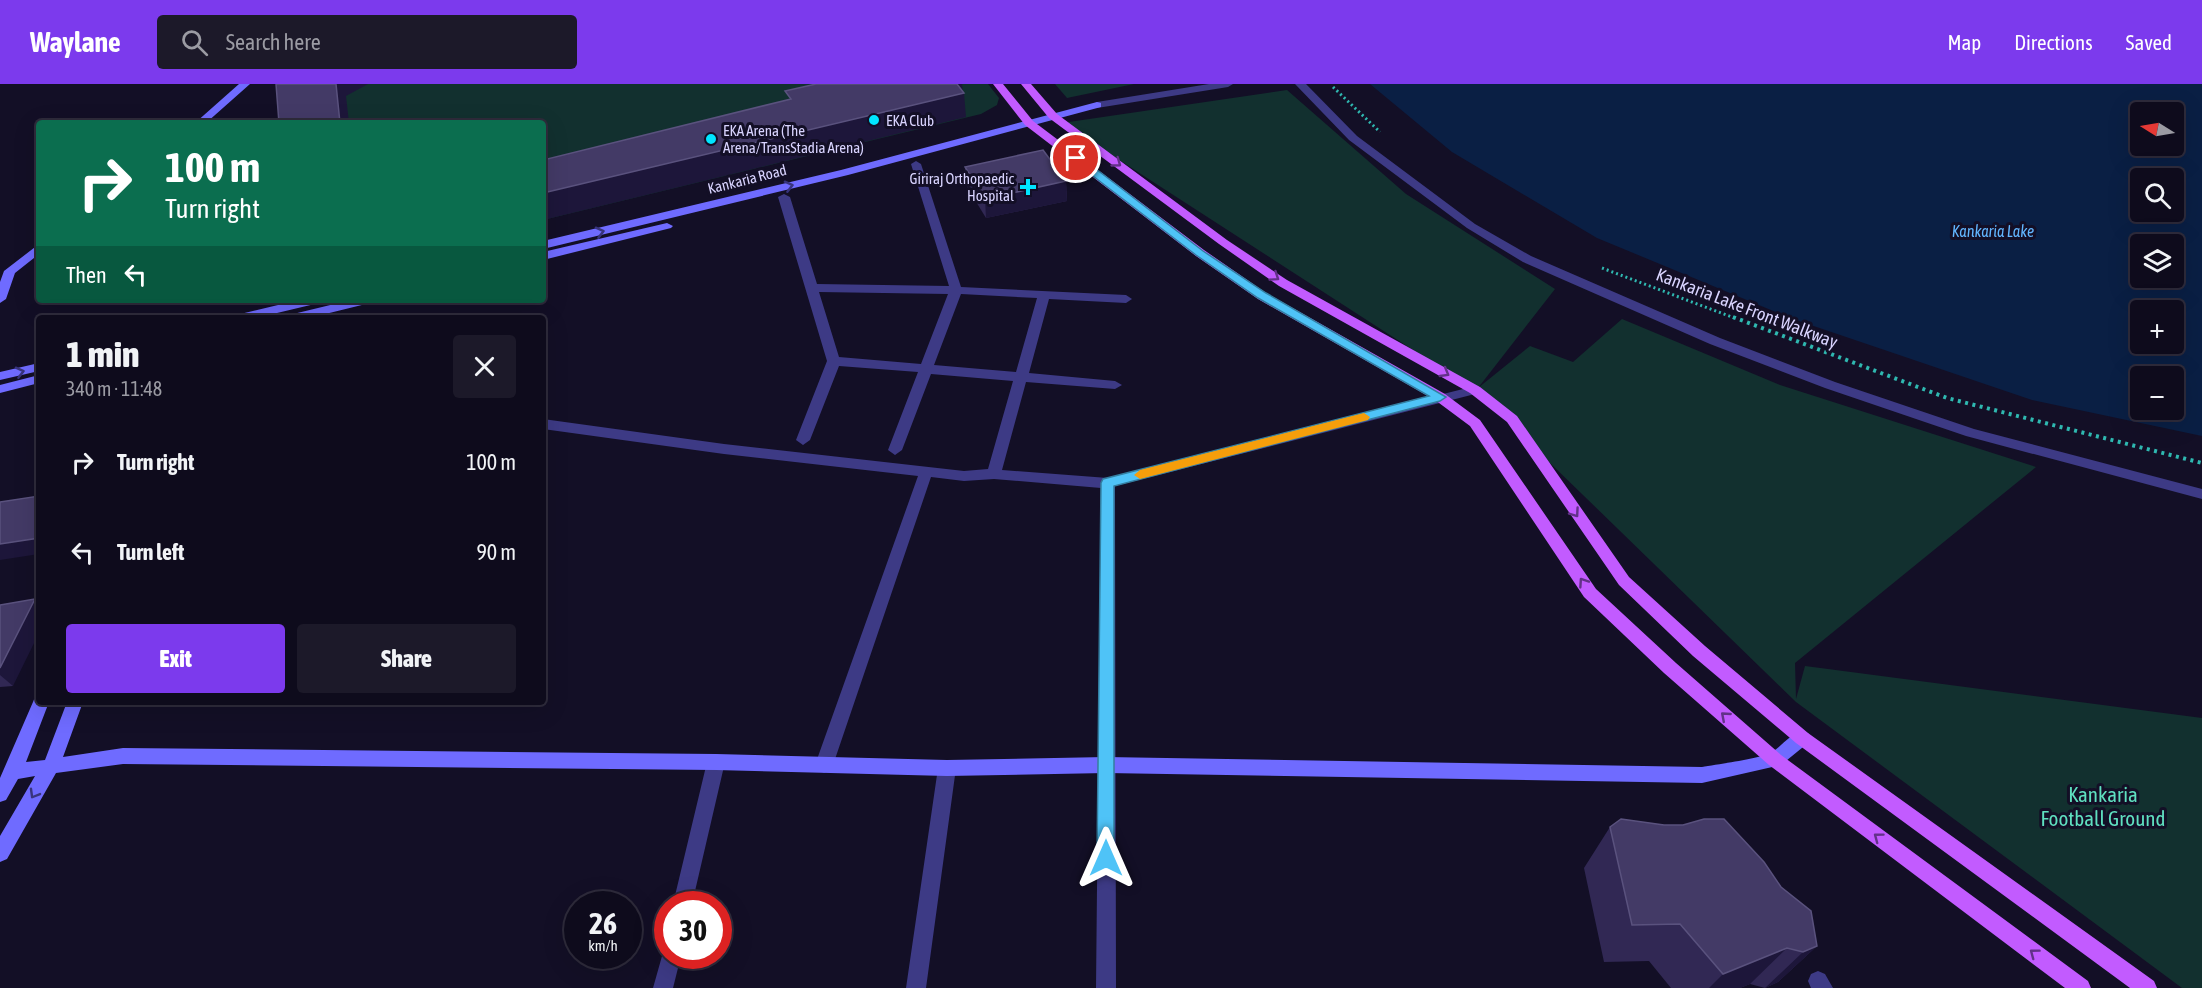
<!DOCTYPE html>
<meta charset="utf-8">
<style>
:root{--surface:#0e0b1c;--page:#1c1929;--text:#f1f3f6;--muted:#9b9ba3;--line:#2e2b3b;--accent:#7c3aed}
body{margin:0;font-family:"Asap Condensed",sans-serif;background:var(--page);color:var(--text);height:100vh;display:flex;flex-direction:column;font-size:22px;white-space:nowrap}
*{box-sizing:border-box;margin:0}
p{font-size:20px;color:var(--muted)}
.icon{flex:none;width:33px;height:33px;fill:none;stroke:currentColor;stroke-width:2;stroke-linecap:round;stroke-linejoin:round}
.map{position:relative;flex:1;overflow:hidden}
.side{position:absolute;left:36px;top:231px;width:510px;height:390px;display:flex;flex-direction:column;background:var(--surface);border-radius:6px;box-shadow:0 6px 24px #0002,0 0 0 2px var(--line)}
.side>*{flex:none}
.top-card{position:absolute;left:36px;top:36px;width:510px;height:183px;border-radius:6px;box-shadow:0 6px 24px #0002,0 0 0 2px var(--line);background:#0b6e4f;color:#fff;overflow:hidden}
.needle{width:39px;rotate:281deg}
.controls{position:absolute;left:2130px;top:18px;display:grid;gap:12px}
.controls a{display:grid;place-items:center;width:54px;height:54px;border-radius:6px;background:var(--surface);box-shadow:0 6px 24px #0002,0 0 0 2px var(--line);font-size:30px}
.speed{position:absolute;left:564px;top:807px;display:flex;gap:12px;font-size:30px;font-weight:700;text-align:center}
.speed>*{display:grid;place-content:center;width:78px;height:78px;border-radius:50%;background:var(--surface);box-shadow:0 6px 24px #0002,0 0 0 2px var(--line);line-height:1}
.speed small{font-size:15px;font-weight:400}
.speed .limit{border:9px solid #d22;background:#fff;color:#111}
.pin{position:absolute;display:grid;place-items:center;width:51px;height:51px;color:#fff;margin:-26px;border:3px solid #fff;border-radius:50%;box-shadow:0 2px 6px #0007}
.me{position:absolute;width:66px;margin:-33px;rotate:0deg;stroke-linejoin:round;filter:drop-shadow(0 0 4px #0008)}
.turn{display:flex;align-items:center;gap:21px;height:126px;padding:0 30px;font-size:27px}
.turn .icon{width:78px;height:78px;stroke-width:2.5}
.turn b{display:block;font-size:42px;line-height:51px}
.then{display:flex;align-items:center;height:57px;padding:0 30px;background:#0003;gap:12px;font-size:22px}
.round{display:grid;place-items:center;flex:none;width:63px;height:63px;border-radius:6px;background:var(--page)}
.head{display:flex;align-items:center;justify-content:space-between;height:102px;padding:0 30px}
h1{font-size:36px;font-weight:800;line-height:45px}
.cta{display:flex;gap:12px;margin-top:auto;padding:12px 30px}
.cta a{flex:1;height:69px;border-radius:6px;background:var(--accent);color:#fff;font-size:24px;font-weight:800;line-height:69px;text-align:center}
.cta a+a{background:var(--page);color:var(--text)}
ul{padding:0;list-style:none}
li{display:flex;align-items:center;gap:18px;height:90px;padding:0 30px}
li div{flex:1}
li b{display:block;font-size:22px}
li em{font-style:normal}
header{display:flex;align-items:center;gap:36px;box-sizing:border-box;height:84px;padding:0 30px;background:var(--accent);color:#fff}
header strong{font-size:28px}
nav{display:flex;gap:33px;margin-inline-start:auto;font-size:21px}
.search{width:420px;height:54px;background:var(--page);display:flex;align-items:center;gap:15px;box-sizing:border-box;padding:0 21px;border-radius:6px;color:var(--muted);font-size:22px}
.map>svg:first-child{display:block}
.green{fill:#12302f}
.water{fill:#0a1f44;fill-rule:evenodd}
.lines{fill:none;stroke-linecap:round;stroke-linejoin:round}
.path-far1{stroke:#2fb8b0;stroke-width:3;stroke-dasharray:2 3;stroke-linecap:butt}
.path{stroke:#2fb8b0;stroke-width:4;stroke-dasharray:3 4.5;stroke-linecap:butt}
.lane{fill:#3d3a85;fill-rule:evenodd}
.street{fill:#3d3a85;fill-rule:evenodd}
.secondary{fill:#6f6bff;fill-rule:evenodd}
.primary{fill:#c25bff;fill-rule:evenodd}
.wall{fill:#312854}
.shaded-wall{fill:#1d163a}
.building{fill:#433a66;stroke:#5a527e;stroke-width:1.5}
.oneway{stroke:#623188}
.oneway2{stroke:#38347d}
.route{fill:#4fc3f7;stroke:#337fa1;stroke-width:1.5}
.slow{fill:#f59e0b}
.poi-dot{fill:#00e5ff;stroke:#130f26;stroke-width:2}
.labels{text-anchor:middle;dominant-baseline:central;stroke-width:6;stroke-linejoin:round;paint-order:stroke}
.far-poi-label{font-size:15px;fill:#d9d4ff;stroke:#130f26;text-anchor:start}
.far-street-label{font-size:15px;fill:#d9d4ff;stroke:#130f26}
.far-water-label{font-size:16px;font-style:italic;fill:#62b6ff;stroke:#130f26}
.street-label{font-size:18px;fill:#d9d4ff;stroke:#130f26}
.near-park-label{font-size:21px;fill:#5fe0c0;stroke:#130f26}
</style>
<header>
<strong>Waylane</strong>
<div class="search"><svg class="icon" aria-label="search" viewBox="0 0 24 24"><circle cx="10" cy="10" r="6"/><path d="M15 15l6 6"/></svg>Search here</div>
<nav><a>Map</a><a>Directions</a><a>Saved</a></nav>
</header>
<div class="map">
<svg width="2202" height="904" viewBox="0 0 2202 904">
<rect width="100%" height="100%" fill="#130f26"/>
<path class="green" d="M305,0H988L999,14L997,21L981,30L543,136V39H290Z
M1055,0H1134L1067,14Z
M1287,6L1406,110L1555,205L1478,304L1530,262L1573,278L1622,235L1780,301L2036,383L1795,579L1796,615L1805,582L2202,634V904H2182L1796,618L1475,306L1062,39Z"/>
<path class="water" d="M1370,0H2202V352L2032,316L1793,235L1597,154L1452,68ZM2140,28H2174V62H2140ZM2140,94H2174V128H2140ZM2140,160H2174V194H2140ZM2140,226H2174V260H2140ZM2140,292H2174V326H2140Z"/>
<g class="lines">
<path class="path-far1" d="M1333,3L1380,48
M1602,184L1737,235"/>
<path class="path" d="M1733,233L1947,314L2202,379"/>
<path class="lane" d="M1209,0H1233L1228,3L1097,24L1092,21L1097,18Z
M1295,0H1306L1357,52L1475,140L1531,172L1720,254L1835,298L1974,345L2202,405V415L1966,352L1825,304L1710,260L1523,178L1467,144L1349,56Z"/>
<path class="street" d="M916,77L921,80L961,203L1126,211L1132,215L1126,219L1049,215L1029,289L1115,297L1122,301L1115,305L1026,298L1002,386L1108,394L1475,302L1482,306L1475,310L1115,402L1116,904H1096L1101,404L994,395L964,397L931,393L833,681L830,686L824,689L818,686L815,681L918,392L724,370L543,345V335L724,360L964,387L988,385L1013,297L931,290L902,366L895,371L888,366L918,288L839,282L810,356L803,361L796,356L827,277L778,113L784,110L790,113L817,200L949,202L911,80ZM819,208L948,210L921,280L839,273ZM961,210L1037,214L1016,288L934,281Z
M716,670L722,673L725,678L692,820H673L707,678L710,673Z
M947,676L953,679L956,684L926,904H906L938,684L941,679Z
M668,864V872H681L673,904H653L664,865Z
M1818,887L1825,890L1833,904H1811L1808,897L1811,890Z"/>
<path class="secondary" d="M239,0H250L206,39H195Z
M1097,18L1101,19V23L848,91L543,165V157L841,86Z
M667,139L673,142L671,144L543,176V168Z
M39,160V170L15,189L6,215L0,219V198L4,187Z
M299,216H321L319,219L256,234H234L236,231Z
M351,216H372L370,219L309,234H287L289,231Z
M39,279V287L0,296V288Z
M39,291V299L0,309V301Z
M39,612V618H49L26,678L45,676L67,618H83L63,673L123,664L716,670L947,676L1106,673L1702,683C1718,680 1760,675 1772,668C1784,661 1794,644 1808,649L1811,654L1808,659L1781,681L1702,699L1106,689L947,692L716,686L123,680L56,689L7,775L0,778V752L35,692L18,695L6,716L0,718V694L33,618L35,613Z"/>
<path class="primary" d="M993,0H1003L1033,37L1204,166L1266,209L1445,310L1480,336L1596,505L1676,579L1781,671L2088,897L2091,904H2065L1769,681L1664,589L1584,513L1470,342L1435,316L1258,215L1196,172L1025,41Z
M1021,0H1031L1057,30L1227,156L1287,196L1480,303L1517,332L1629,493L1705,562L1808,649L2154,897L2157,904H2130L1796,659L1693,572L1619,501L1507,338L1470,309L1279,202L1219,160L1049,34Z"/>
</g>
<path class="wall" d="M965,83L1066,97L1067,117L986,134L967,103Z
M0,521L13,602L0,603Z
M1610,743L1817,862L1778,898L1765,904L1750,900L1740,904H1671L1649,877L1604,878L1584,784Z"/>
<path class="shaded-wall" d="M336,0H368L346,12L349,39H340Z
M950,0H962L963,9Z
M964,9L966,33L543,136V109Z
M1066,97L1067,117L986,134L985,115Z
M39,454V470L0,476V460Z
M35,515L39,519V549L13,602L0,591V584Z
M1817,862L1778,898L1765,904L1803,868Z
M1787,864L1750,900L1740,904H1709L1723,890Z"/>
<path class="building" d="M276,0H336L340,39H279Z
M816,0H957L964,9L543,109V76L791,15L785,7Z
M1043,66L1066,97L985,115L965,83Z
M39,412V454L0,460V418Z
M35,515L0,584V521Z
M1621,735L1664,741H1683L1704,735H1724L1764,778L1781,803L1811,827L1817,862L1803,868L1787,864L1723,890L1680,840L1632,841L1610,743Z"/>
<defs><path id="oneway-chevron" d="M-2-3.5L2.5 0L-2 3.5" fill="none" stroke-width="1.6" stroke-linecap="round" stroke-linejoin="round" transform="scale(1.5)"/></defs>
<g class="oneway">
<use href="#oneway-chevron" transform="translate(1117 79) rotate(36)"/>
<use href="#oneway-chevron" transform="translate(1275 193) rotate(34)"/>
<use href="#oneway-chevron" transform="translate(1445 289) rotate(30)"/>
<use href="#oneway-chevron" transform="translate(1575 429) rotate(55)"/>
<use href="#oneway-chevron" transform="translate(1583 498) rotate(-124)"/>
<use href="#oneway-chevron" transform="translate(1725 632) rotate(-139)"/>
<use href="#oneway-chevron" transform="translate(1878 753) rotate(-143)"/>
<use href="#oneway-chevron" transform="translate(2034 869) rotate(-143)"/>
</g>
<g class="oneway2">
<use href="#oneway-chevron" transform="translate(789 102) rotate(-14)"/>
<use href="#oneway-chevron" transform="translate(600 148) rotate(-14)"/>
<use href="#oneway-chevron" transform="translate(20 288) rotate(-14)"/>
<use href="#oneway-chevron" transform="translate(34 710) rotate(120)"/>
</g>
<path class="route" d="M1072,72H1079L1203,167L1266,209L1446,313L1440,317L1114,402V774L1112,779L1106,781L1100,779L1097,774L1101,399L1103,395L1429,312L1258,214L1196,171L1072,76Z"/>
<path class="slow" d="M1364,329L1370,333L1368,336L1140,395L1134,391L1140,386Z"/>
<g class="poi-dot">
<circle cx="874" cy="36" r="6"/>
<circle cx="711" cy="55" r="6"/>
<path d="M1025 94h6v6h6v6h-6v6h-6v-6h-6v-6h6z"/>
</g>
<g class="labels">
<g class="far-poi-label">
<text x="886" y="36">EKA Club</text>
<text x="723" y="46">EKA Arena (The<tspan x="723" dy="17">Arena/TransStadia Arena)</tspan></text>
<text x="1014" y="94" text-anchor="end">Giriraj Orthopaedic<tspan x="1014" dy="17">Hospital</tspan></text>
</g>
<g class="far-street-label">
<text transform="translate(747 95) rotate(-14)">Kankaria Road</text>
</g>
<g class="far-water-label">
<text x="1993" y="147">Kankaria Lake</text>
</g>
<g class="street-label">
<text transform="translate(1747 224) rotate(21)">Kankaria Lake Front Walkway</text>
</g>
<g class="near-park-label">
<text x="2103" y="710">Kankaria<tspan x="2103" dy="24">Football Ground</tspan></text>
</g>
</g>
</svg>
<div class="controls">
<a><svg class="needle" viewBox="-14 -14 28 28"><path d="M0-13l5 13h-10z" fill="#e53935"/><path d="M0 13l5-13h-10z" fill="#9b9ba3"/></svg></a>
<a><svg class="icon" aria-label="search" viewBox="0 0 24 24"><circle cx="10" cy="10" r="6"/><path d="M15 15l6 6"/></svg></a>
<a><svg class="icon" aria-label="layers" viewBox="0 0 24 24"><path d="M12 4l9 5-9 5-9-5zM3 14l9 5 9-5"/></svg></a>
<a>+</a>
<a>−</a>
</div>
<div class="speed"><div>26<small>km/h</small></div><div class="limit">30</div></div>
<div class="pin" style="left:1076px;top:74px;background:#d93025"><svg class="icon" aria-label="arrive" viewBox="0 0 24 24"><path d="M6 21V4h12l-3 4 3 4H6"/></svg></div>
<svg class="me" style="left:1106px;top:774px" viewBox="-20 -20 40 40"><path d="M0-17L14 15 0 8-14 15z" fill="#4fc3f7" stroke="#fff" stroke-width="4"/></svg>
<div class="top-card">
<div class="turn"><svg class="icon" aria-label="right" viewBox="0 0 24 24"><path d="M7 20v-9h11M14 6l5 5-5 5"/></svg><div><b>100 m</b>Turn right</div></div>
<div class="then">Then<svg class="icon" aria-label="left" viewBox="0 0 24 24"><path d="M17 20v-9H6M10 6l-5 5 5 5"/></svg></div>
</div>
<section class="side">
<div class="head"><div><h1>1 min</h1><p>340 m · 11:48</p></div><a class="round"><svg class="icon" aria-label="close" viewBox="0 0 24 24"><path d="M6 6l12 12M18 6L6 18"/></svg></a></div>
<ul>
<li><svg class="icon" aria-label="right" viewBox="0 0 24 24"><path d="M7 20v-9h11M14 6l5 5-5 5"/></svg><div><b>Turn right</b></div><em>100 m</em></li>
<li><svg class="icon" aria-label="left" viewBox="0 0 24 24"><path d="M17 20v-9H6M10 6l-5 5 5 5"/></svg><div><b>Turn left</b></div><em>90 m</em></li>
</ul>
<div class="cta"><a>Exit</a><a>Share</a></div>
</section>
</div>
